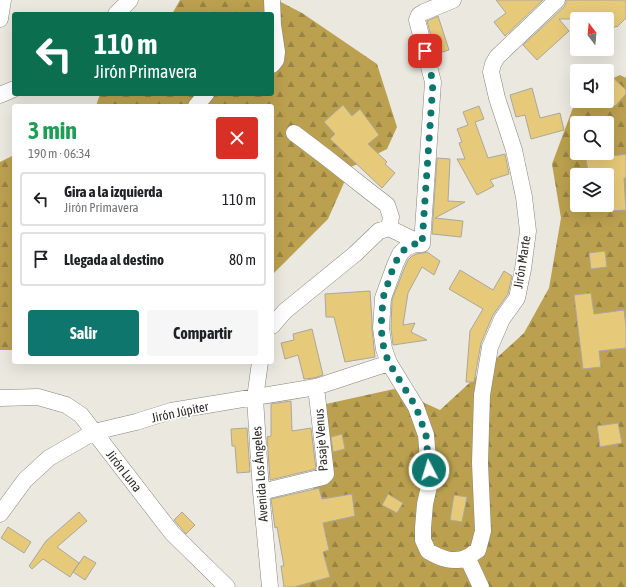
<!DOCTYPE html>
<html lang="es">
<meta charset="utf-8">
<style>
:root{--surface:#fff;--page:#f6f6f6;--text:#202124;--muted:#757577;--line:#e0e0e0;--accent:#0f766e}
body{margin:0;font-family:"Asap Condensed",sans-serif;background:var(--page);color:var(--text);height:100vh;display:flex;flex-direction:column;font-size:15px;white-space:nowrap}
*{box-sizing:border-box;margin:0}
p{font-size:13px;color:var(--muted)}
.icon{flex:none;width:22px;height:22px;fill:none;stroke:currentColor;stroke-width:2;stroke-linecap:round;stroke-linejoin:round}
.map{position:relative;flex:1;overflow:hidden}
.panel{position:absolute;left:12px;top:104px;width:262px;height:260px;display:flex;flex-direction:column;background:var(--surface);border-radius:4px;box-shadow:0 4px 16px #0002}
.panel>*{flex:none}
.top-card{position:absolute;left:12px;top:12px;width:262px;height:84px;border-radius:4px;box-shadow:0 4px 16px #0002;background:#0b6e4f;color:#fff;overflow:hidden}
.needle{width:26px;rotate:344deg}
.fabs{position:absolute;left:570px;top:12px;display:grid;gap:8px}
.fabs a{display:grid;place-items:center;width:44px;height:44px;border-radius:4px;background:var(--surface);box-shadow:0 4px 16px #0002;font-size:20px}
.pin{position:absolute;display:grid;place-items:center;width:34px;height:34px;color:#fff;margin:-17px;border-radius:8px;box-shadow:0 2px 6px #0006}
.me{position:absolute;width:44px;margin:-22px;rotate:355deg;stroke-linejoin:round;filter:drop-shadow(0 0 3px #0008)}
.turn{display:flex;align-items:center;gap:14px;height:84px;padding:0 16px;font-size:18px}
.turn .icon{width:52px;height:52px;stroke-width:2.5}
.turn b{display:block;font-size:28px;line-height:34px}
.round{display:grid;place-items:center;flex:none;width:42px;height:42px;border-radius:4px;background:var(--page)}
.headline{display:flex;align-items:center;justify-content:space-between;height:68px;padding:0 16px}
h1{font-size:24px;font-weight:700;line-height:30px;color:#1e9e55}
.cta{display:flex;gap:8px;margin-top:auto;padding:8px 16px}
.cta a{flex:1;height:46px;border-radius:4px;background:var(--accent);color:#fff;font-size:16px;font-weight:700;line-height:46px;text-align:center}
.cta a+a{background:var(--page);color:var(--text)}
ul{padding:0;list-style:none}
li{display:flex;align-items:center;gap:12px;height:54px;margin:0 8px 6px;padding:0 8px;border:2px solid var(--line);border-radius:4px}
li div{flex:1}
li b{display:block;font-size:15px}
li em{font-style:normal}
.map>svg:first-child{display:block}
.forest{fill:url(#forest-firs);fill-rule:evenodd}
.building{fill:#e6c979;stroke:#aaa79e}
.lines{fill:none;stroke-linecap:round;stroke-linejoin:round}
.street-casing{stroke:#88857d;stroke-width:17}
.street{stroke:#fff;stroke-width:16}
.route{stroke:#0f766e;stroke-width:7;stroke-dasharray:0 12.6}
.labels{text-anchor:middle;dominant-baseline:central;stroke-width:3.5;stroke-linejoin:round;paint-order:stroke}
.street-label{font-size:13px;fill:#2f2d2a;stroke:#fff}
</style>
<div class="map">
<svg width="626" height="587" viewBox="0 0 626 587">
<defs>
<pattern id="forest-firs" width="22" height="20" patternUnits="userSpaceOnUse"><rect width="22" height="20" fill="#bba04f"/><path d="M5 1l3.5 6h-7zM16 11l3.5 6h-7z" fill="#988342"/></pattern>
</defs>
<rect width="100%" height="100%" fill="#ebe8df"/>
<path class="forest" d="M180,0H277L302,13L377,64L397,127L387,149L351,167L328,219L272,275V106H96L100,94H272V14H172Z
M620,75L626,78V587H296L298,558L318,467L317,406L394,389L440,410L524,333L549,288L561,218L552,164L577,97V101H607V81ZM577,123H607V153H577ZM577,175H607V205H577Z
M14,155V350H0V162Z"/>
<path class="building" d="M496,0H543L505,36L494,22L506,13Z
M566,0H626V18L617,27L616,26L607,35V19H559L569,31L537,60L523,45L564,7L566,3Z
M438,16L449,50L436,54L427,21Z
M607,72L626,90V94L615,106L607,98Z
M532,88L540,118L560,113L564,130L531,139L525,115L516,117L510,95Z
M343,105L352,116L360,109L379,135L368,144L387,162L385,164L395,173L382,188L330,139L335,134L324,122Z
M479,106L484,119L475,122L488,158L505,154L509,174L490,180L494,186L477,195L457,159H465L459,143L462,142L457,129L468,125L463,112Z
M626,154V178H624L626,210L607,211V175H589L586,160Z
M437,158L450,159L448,201L465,202L435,218L463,221L461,237L432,234Z
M605,251L607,267L591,269L589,253Z
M427,252L440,261L434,275L422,267L408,293L403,325L415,323L411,332L427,340L393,345L391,328L392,300L404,269L408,260L412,256L416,254L423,253Z
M460,270L493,290L504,271L512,276L508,294L493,315L481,343L474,382H466L470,331L483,309L449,289Z
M370,291L372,320V329L375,357L345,362L334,317H326L325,294Z
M591,293L594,314L624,310L626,327V348L599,351L601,367L583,369L574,295Z
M312,329L323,375L314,378L304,379L298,355L285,359L281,343L294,340L293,334Z
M291,401L292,431L311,428L316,469L270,480L267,437L271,436V404Z
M618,423L622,443L600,447L597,426Z
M247,428L250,472L237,473L235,446H232L231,429Z
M342,434L345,449L333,452L331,437Z
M319,488L322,499L352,494L355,516L323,523L329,550L323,552L330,577L294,587H284L281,566H284L277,527L275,528L271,499Z
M388,494L403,503L397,513L382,505Z
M454,495L467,497L462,522L450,520Z
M79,512L87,521L57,547L79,563L70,577L43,559L32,569L29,566L46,541Z
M182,512L195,525L186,534L174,520Z
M8,527L31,542L24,553L1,538Z
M84,556L96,563L85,580L73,572Z"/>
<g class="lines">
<g class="street-casing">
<path id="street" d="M272,0L273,25L277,52L276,60L272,65
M453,0L424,12L419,15L417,20L433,82L422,244H414L406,248L400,254L395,265L383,298L381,328L384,349L389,363L416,407L426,435L428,459L430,482L425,504L423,528V540L428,551C440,558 453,564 468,557C471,555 475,552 478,550L483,531L480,463L482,395L490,347L502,319L517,298L523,269L528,231L524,197L514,150L497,98L491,72L493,64L497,57L557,0
M116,14L130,0
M0,19L3,0
M0,95L14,89
M196,106L206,94
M294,133L327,158L365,188L387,205L391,217L389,228
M272,326L285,311L355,254L379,231L389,228L422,244
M260,362L255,398L261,492L270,587
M0,398L38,397L66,405L81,415L172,533L227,587
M261,492L323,477L326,474L316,387
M0,514L25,480L49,458L94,432L136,422L171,411L316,387L389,363
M467,557L481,587"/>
</g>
<use href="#street" class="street"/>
</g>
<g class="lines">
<path class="route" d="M425,51L433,82L422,244H414L406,248L400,254L394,265L383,298L381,328L384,350L389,363L416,407L426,435L429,470"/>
</g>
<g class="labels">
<g class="street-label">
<text transform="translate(522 262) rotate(-81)">Jirón Marte</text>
<text transform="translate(180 412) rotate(-12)">Jirón Júpiter</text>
<text transform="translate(321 440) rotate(-94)">Pasaje Venus</text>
<text transform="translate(124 471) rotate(52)">Jirón Luna</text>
<text transform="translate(260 474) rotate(-94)">Avenida Los Ángeles</text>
</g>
</g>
</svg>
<div class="fabs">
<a><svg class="needle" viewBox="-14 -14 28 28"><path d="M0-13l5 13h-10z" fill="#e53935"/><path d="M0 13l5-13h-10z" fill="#757577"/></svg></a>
<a><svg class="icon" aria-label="sound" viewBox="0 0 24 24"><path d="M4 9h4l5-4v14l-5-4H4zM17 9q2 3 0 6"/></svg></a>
<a><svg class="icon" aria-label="search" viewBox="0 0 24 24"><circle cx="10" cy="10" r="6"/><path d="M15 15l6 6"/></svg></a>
<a><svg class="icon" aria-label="layers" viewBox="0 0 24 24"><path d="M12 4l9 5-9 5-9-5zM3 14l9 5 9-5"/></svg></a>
</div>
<div class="pin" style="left:425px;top:51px;background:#d93025"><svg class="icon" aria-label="arrive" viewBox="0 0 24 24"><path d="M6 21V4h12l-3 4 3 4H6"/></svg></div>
<svg class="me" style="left:429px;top:470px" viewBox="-20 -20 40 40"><circle r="17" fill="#0f766e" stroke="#fff" stroke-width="3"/><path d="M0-11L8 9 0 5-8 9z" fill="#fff"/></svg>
<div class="top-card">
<div class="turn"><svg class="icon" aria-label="left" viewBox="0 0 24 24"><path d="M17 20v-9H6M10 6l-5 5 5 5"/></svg><div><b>110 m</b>Jirón Primavera</div></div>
</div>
<section class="panel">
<div class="headline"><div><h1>3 min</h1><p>190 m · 06:34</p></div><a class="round" style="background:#d93025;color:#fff"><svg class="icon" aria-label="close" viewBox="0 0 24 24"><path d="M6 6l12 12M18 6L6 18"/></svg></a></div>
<ul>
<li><svg class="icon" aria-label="left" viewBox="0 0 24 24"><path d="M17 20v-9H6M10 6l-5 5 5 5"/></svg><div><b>Gira a la izquierda</b><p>Jirón Primavera</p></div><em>110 m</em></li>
<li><svg class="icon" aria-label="arrive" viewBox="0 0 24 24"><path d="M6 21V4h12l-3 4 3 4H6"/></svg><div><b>Llegada al destino</b></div><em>80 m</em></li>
</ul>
<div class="cta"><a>Salir</a><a>Compartir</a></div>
</section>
</div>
